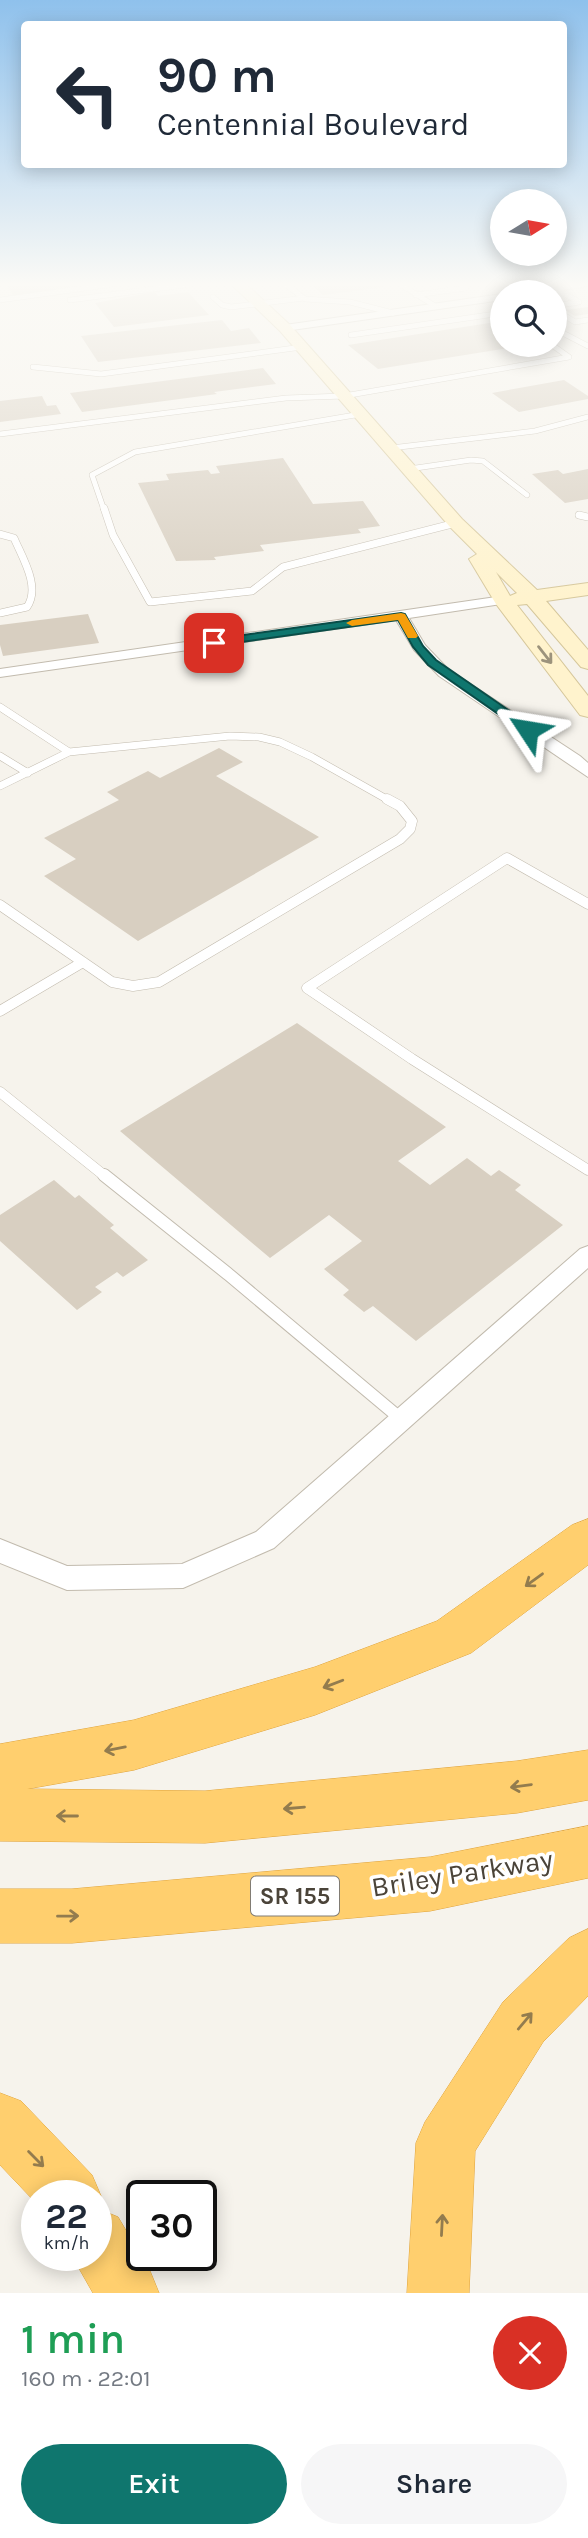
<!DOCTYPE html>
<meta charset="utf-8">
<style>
:root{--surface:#fff;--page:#f6f6f7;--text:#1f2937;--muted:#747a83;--accent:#0f766e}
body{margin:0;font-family:Karla,sans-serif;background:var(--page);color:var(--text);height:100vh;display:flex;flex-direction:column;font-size:26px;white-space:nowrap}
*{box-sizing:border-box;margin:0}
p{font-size:23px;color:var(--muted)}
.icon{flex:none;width:38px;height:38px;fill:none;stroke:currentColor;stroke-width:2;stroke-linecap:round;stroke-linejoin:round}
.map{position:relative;height:2293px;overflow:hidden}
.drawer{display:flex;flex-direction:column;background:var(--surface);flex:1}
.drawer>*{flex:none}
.hud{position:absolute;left:21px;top:21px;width:546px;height:147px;border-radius:7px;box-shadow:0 4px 18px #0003;background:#fff;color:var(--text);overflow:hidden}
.needle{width:46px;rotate:79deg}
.fabs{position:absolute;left:490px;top:189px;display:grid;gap:14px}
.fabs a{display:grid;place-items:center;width:77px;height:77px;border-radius:50%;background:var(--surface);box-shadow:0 4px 18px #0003;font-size:35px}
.speed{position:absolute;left:21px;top:2180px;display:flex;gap:14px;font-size:35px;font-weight:700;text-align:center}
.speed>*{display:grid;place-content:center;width:91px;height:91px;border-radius:50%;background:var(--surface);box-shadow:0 4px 18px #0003;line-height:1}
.speed small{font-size:18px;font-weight:400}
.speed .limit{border:4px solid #111;border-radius:10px;background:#fff;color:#111}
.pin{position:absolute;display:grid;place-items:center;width:60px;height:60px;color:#fff;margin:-30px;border-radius:14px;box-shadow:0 4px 10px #0006}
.me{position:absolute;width:77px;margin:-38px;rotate:303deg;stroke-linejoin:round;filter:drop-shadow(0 0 5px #0008)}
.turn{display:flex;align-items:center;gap:24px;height:147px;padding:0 21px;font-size:32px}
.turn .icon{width:91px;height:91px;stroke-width:2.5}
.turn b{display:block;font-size:49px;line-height:60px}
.round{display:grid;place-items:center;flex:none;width:74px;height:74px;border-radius:37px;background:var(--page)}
.headline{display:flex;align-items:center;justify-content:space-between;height:119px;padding:0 21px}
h1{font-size:42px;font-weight:600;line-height:52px;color:#1e9e55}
.primary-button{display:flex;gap:14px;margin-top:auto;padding:14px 21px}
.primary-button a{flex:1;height:80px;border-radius:42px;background:var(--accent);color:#fff;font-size:28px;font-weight:600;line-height:80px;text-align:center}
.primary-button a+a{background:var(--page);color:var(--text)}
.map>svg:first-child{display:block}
.building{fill:#d8cfc1}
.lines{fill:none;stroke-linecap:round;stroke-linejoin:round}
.lane-far3-casing{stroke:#c2bbae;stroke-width:6}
.lane-far2-casing{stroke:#c2bbae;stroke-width:8}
.lane-far1-casing{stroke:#c2bbae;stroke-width:11}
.lane-casing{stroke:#c2bbae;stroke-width:14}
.street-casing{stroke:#c2bbae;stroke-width:2}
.secondary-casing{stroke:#d6c79b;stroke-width:2}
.highway-casing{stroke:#e0a43c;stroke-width:1}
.lane-far3{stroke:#fff;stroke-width:5}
.lane-far2{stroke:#fff;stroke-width:7}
.lane-far1{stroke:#fff;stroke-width:10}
.lane{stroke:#fff;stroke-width:12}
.street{fill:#fff;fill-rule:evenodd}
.secondary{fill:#fff3cd;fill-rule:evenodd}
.highway{fill:#ffcf6e;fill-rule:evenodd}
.oneway{stroke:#9c937c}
.oneway2{stroke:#937c4e}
.route{fill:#0f766e;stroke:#0a4d48;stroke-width:2}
.slow{fill:#f59e0b}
.labels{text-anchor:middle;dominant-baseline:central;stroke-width:7;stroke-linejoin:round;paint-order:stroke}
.shield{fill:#fff;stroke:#817c74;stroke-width:2}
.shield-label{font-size:23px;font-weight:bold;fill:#4b4439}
.near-street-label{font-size:28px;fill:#4b4439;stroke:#fff}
</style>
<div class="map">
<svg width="588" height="2293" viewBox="0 0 588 2293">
<rect width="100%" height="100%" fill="#f6f3ec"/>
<path class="building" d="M6,284H68L70,288L13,295Z
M310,284H381L385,287L323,295Z
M155,292L158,296L188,292L209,315L114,327L95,303Z
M588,307V314L575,316L565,310Z
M222,320L231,331L249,328L261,343L98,362L81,336Z
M502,321V345L521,346L378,369L348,345Z
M263,368L276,384L214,392L217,394L82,412L70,393Z
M564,380L588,396V399L519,412L492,393Z
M42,396L47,406L56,405L61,414L0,422V401Z
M283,458L313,504L363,501L380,526L358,529L361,533L260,545L264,551L214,557L216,560L176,561L138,483L169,480L166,474L208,470L211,474L220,473L216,466Z
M588,469V499L565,503L532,474L558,470L563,474Z
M88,614L99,643L3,656L0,645V625Z
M219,748L243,762L216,776L319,837L138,941L44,876L76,859L44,838L119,800L107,792L148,771L160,778Z
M297,1023L446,1127L398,1161L430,1185L467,1158L491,1176L499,1170L521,1185L515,1190L563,1225L416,1341L373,1306L364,1312L343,1295L349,1290L324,1269L362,1241L329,1215L270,1258L120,1131Z
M54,1180L75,1198L79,1195L114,1225L110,1228L148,1260L123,1277L117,1272L95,1287L102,1292L77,1310L0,1241V1215Z"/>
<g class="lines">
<g class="lane-far3-casing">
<path id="lane-far3" d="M285,284L305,299L350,302L393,313
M400,284L435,306
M547,284L579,302L555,306
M504,285L513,284
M416,295L466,288
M213,297L222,305L231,307L304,298
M0,300L114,284
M70,300L192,284
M555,310L575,322L588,320
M555,329L588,346
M351,335L502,313
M33,367L101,374L302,347
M0,434L286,398L344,396L569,357L552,345
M391,448L535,431L588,417
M409,469L471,460L483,461L527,495
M104,510L92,475L135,452L361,414"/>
</g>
<g class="lane-far2-casing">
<path id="lane-far2" d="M104,508L113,535L150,602L252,591L283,567L456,523
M579,515L588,517
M0,534L14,538C22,557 41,587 27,607L0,613
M0,707L69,752L0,786
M69,752L230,736L259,737L280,742L312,757L390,801
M0,756L28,773"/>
</g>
<g class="lane-far1-casing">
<path id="lane-far1" d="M588,904L507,858L307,988L412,1059L588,1170
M0,905L112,982L133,986L159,982L400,839L410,829L412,821L400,806L387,799
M0,1011L83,962
M0,1092L106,1177"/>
</g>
<g class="lane-casing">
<path id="lane" d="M104,1175L228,1274L401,1419"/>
</g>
<g class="street-casing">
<path id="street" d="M563,284L588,286L550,292H527Z
M502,294V300L285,331L280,328L285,325Z
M503,596L508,597V603L409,618L425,645L449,670L580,756L588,763V777L439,676L414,650L396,620L0,677V669Z
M588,1246V1268L274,1548L183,1588L67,1590L0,1563V1539L67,1566L182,1564L256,1532L580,1249Z"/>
</g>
<g class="secondary-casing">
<path id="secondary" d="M231,284H246L290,325L462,519L537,590L588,583V595L546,601L588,650V669L581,667L527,604L517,605L588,696V717L580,715L496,604L469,559L477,554L450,527L280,331ZM496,572L517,593L510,596Z"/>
</g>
<g class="highway-casing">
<path id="highway" d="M588,1519V1565L471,1653L315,1715L134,1770L27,1789L205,1791L517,1761L588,1750V1800L517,1813L205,1843L0,1841V1744L134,1720L315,1667L437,1621L572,1525Z
M588,1826V1878L430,1911L72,1943H0V1889H72L430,1857Z
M588,1929V1996L543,2042L475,2151L469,2293H407L416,2143L425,2122L503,2002L569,1938Z
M0,2093L21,2101L92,2175L101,2196L96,2208V2196H37V2204L0,2165Z
M96,2208L118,2217L150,2271L159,2293H93L72,2256H96Z"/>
</g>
<use href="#lane-far3" class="lane-far3"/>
<use href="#lane-far2" class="lane-far2"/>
<use href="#lane-far1" class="lane-far1"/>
<use href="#lane" class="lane"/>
<use href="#street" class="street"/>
<use href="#secondary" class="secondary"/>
<use href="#highway" class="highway"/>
</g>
<defs><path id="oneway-shaft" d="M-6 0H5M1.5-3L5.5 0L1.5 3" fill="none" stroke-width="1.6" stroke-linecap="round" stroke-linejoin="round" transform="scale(1.75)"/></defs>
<use class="oneway" href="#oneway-shaft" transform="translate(545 655) rotate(52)"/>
<g class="oneway2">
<use href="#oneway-shaft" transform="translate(534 1580) rotate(144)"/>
<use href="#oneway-shaft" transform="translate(333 1684) rotate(159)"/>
<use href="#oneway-shaft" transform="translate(115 1749) rotate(169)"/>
<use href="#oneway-shaft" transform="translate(521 1786) rotate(172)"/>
<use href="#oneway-shaft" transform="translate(294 1808) rotate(175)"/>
<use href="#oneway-shaft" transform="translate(67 1816) rotate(-180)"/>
<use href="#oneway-shaft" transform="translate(68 1916) rotate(-1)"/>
<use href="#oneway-shaft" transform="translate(525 2021) rotate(-50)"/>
<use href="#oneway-shaft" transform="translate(36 2159) rotate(45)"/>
<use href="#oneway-shaft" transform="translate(442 2225) rotate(-87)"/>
</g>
<linearGradient id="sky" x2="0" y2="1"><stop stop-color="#8fc1ec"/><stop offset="0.47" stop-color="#fbfaf6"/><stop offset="1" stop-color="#fbfaf6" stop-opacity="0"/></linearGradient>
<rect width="588" height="605" fill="url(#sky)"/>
<path class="route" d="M401,613L405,614L423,646L436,660L533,727V732H524L428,665L413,647L398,620L214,646L208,643L214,639Z"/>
<path class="slow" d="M401,613L405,614L418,636L416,638H408L398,620L352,626L346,623L352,620Z"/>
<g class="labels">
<rect class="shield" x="251" y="1876.5" width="88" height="39" rx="5"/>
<g class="shield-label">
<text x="295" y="1896">SR 155</text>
</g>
<g class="near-street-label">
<text transform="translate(462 1873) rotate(-9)">Briley Parkway</text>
</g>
</g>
</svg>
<div class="fabs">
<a><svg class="needle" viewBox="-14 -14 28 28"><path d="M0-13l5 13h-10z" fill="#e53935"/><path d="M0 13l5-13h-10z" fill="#747a83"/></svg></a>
<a><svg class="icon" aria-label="search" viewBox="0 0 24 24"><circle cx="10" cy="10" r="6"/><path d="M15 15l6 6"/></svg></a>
</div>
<div class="speed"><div>22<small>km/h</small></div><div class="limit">30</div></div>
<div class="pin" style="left:214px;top:643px;background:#d93025"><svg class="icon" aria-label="arrive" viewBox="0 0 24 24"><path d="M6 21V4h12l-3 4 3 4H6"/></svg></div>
<svg class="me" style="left:528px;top:730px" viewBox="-20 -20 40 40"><path d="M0-17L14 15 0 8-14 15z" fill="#0f766e" stroke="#fff" stroke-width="4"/></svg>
<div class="hud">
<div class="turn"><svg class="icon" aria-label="left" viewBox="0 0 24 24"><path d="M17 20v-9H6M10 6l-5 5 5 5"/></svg><div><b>90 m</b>Centennial Boulevard</div></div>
</div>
</div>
<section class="drawer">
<div class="headline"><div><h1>1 min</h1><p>160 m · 22:01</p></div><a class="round" style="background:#d93025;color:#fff"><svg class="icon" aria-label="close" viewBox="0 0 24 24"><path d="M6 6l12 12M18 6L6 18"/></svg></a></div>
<div class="primary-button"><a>Exit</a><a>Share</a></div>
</section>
